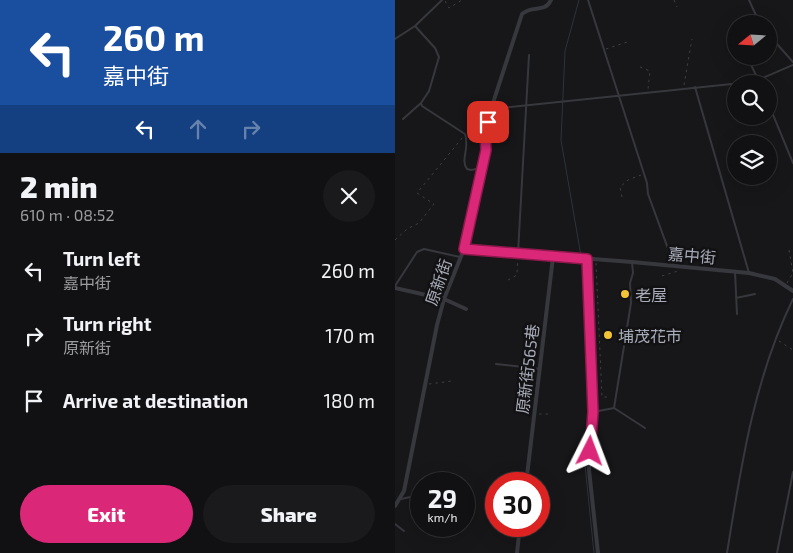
<!DOCTYPE html>
<meta charset="utf-8">
<style>
:root{--surface:#111012;--page:#1a191b;--text:#f1f3f6;--muted:#9c9d9f;--line:#303032;--accent:#db2777}
body{margin:0;font-family:"Exo 2","Noto Sans TC",sans-serif;background:var(--page);color:var(--text);height:100vh;display:flex;flex-direction:column;font-size:19px;white-space:nowrap}
*{box-sizing:border-box;margin:0}
p{font-size:16px;color:var(--muted)}
.icon{flex:none;width:28px;height:28px;fill:none;stroke:currentColor;stroke-width:2;stroke-linecap:round;stroke-linejoin:round}
.map{position:relative;flex:1;overflow:hidden}
.panel{display:flex;flex-direction:column;background:var(--surface);width:395px}
.panel>*{flex:none}
.banner{background:#1a4fa0;color:#fff;overflow:hidden}
.needle{width:32px;rotate:252deg}
.buttons{position:absolute;left:332px;top:15px;display:grid;gap:10px}
.buttons a{display:grid;place-items:center;width:50px;height:50px;border-radius:50%;background:var(--surface);box-shadow:0 5px 20px #0002,0 0 0 1px var(--line);font-size:25px}
.speed{position:absolute;left:15px;top:472px;display:flex;gap:10px;font-size:25px;font-weight:700;text-align:center}
.speed>*{display:grid;place-content:center;width:65px;height:65px;border-radius:50%;background:var(--surface);box-shadow:0 5px 20px #0002,0 0 0 1px var(--line);line-height:1}
.speed small{font-size:12px;font-weight:400}
.speed .limit{border:8px solid #d22;background:#fff;color:#111}
.pin{position:absolute;display:grid;place-items:center;width:42px;height:42px;color:#fff;margin:-21px;border-radius:10px;box-shadow:0 2px 8px #0006}
.me{position:absolute;width:55px;margin:-28px;rotate:3deg;stroke-linejoin:round;filter:drop-shadow(0 0 4px #0008)}
.turn{display:flex;align-items:center;gap:18px;height:105px;padding:0 20px;font-size:22px}
.turn .icon{width:65px;height:65px;stroke-width:2.5}
.turn b{display:block;font-size:35px;line-height:42px}
.lanes{display:flex;align-items:center;height:48px;padding:0 20px;background:#0003;justify-content:center;gap:25px;direction:ltr}
.lanes .off{opacity:.35}
.round{display:grid;place-items:center;flex:none;width:52px;height:52px;border-radius:26px;background:var(--page)}
.summary{display:flex;align-items:center;justify-content:space-between;height:85px;padding:0 20px}
h1{font-size:30px;font-weight:800;line-height:38px}
.cta{display:flex;gap:10px;margin-top:auto;padding:10px 20px}
.cta a{flex:1;height:58px;border-radius:30px;background:var(--accent);color:#fff;font-size:20px;font-weight:800;line-height:58px;text-align:center}
.cta a+a{background:var(--page);color:var(--text)}
ul{padding:0;list-style:none}
li{display:flex;align-items:center;gap:15px;height:65px;padding:0 20px}
li div{flex:1}
li b{display:block;font-size:19px}
li em{font-style:normal}
main{display:flex;flex:1;min-height:0}
.map>svg:first-child{display:block}
.lines{fill:none;stroke-linecap:round;stroke-linejoin:round}
.stream{stroke:#2c343c;stroke-width:1}
.path{stroke:#3d3f44;stroke-width:1;stroke-dasharray:2.5 4;stroke-linecap:butt}
.lane{stroke:#37383d;stroke-width:2}
.street{stroke:#37383d;stroke-width:4}
.route-casing{stroke:#8e194d;stroke-width:12}
.route{stroke:#db2777;stroke-width:9}
.poi-dot{fill:#f3c434;stroke:#121113;stroke-width:2}
.labels{text-anchor:middle;dominant-baseline:central;stroke-width:5;stroke-linejoin:round;paint-order:stroke}
.street-label{font-size:16px;fill:#a8acb8;stroke:#121113}
.poi-label{font-size:16px;fill:#a8acb8;stroke:#121113;text-anchor:start}
</style>
<main>
<section class="panel">
<div class="banner">
<div class="turn"><svg class="icon" aria-label="left" viewBox="0 0 24 24"><path d="M17 20v-9H6M10 6l-5 5 5 5"/></svg><div><b>260 m</b>嘉中街</div></div>
<div class="lanes"><svg class="icon" aria-label="left" viewBox="0 0 24 24"><path d="M17 20v-9H6M10 6l-5 5 5 5"/></svg><svg class="icon off" aria-label="ahead" viewBox="0 0 24 24"><path d="M12 20V5M6 11l6-6 6 6"/></svg><svg class="icon off" aria-label="right" viewBox="0 0 24 24"><path d="M7 20v-9h11M14 6l5 5-5 5"/></svg></div>
</div>
<div class="summary"><div><h1>2 min</h1><p>610 m · 08:52</p></div><a class="round"><svg class="icon" aria-label="close" viewBox="0 0 24 24"><path d="M6 6l12 12M18 6L6 18"/></svg></a></div>
<ul>
<li><svg class="icon" aria-label="left" viewBox="0 0 24 24"><path d="M17 20v-9H6M10 6l-5 5 5 5"/></svg><div><b>Turn left</b><p>嘉中街</p></div><em>260 m</em></li>
<li><svg class="icon" aria-label="right" viewBox="0 0 24 24"><path d="M7 20v-9h11M14 6l5 5-5 5"/></svg><div><b>Turn right</b><p>原新街</p></div><em>170 m</em></li>
<li><svg class="icon" aria-label="arrive" viewBox="0 0 24 24"><path d="M6 21V4h12l-3 4 3 4H6"/></svg><div><b>Arrive at destination</b></div><em>180 m</em></li>
</ul>
<div class="cta"><a>Exit</a><a>Share</a></div>
</section>
<div class="map">
<svg width="398" height="553" viewBox="0 0 398 553">
<rect width="100%" height="100%" fill="#171618"/>
<g class="lines">
<path class="stream" d="M184,0L170,51L166,140L186,256
M187,260L194,407L190,465L199,553"/>
<path class="path" d="M279,0L282,7
M50,1L54,8L67,0
M211,49L235,41
M245,67L255,71L253,89
M289,85L297,39
M227,197L225,187L233,180L246,175
M0,240L12,229L24,223L39,204L22,193L68,137
M394,250L398,273
M201,263L207,397H212
M267,276L283,271
M113,280L122,275L123,256
M392,283L398,273
M384,341L398,350
M34,384L57,381
M144,414H156"/>
<path class="lane" d="M193,0L252,183L253,194L279,265
M354,0L365,24
M20,26L40,48L44,57L34,91L26,103L27,106L70,134C75,149 65,159 72,169L76,170L87,168
M374,35L398,62
M0,39L20,26L47,0
M352,56L365,84
M300,87L354,273
M374,105L398,163
M96,109L356,82L363,80L398,65
M8,119L26,103
M123,253L134,55
M340,272L342,314
M0,286L22,252L29,249L65,257
M341,298L360,294
M101,364L145,369
M219,408L250,428
M198,412L219,408L236,303L235,283L238,273L237,262
M6,499L20,496L26,514
M0,524L9,531
M30,526L32,532
M332,553C346,466 359,379 398,299
M382,553L398,472"/>
<path class="street" d="M69,249L237,262L354,273L380,279L398,291
M192,259L198,412L194,470L203,553
M0,288L49,299L71,309
M131,484L158,257
M0,506L9,491L42,325L49,299L69,249L88,167L91,150L90,133L96,109L127,14C138,4 149,14 156,0
M122,553L125,526"/>
</g>
<g class="lines">
<g class="route-casing">
<path id="route" d="M93,122L90,134L91,150L69,249L192,259L198,412L195,451"/>
</g>
<use href="#route" class="route"/>
</g>
<g class="poi-dot">
<circle cx="230" cy="294" r="5"/>
<circle cx="213" cy="335" r="5"/>
</g>
<g class="labels">
<g class="street-label">
<text transform="translate(297 255) rotate(5)">嘉中街</text>
<text transform="translate(43 282) rotate(-71)">原新街</text>
<text transform="translate(132 369) rotate(-83)">原新街565巷</text>
</g>
<g class="poi-label">
<text x="240" y="294">老屋</text>
<text x="223" y="335">埔茂花市</text>
</g>
</g>
</svg>
<div class="buttons">
<a><svg class="needle" viewBox="-14 -14 28 28"><path d="M0-13l5 13h-10z" fill="#e53935"/><path d="M0 13l5-13h-10z" fill="#9c9d9f"/></svg></a>
<a><svg class="icon" aria-label="search" viewBox="0 0 24 24"><circle cx="10" cy="10" r="6"/><path d="M15 15l6 6"/></svg></a>
<a><svg class="icon" aria-label="layers" viewBox="0 0 24 24"><path d="M12 4l9 5-9 5-9-5zM3 14l9 5 9-5"/></svg></a>
</div>
<div class="speed"><div>29<small>km/h</small></div><div class="limit">30</div></div>
<div class="pin" style="left:93px;top:122px;background:#d93025"><svg class="icon" aria-label="arrive" viewBox="0 0 24 24"><path d="M6 21V4h12l-3 4 3 4H6"/></svg></div>
<svg class="me" style="left:195px;top:451px" viewBox="-20 -20 40 40"><path d="M0-17L14 15 0 8-14 15z" fill="#db2777" stroke="#fff" stroke-width="4"/></svg>
</div>
</main>
